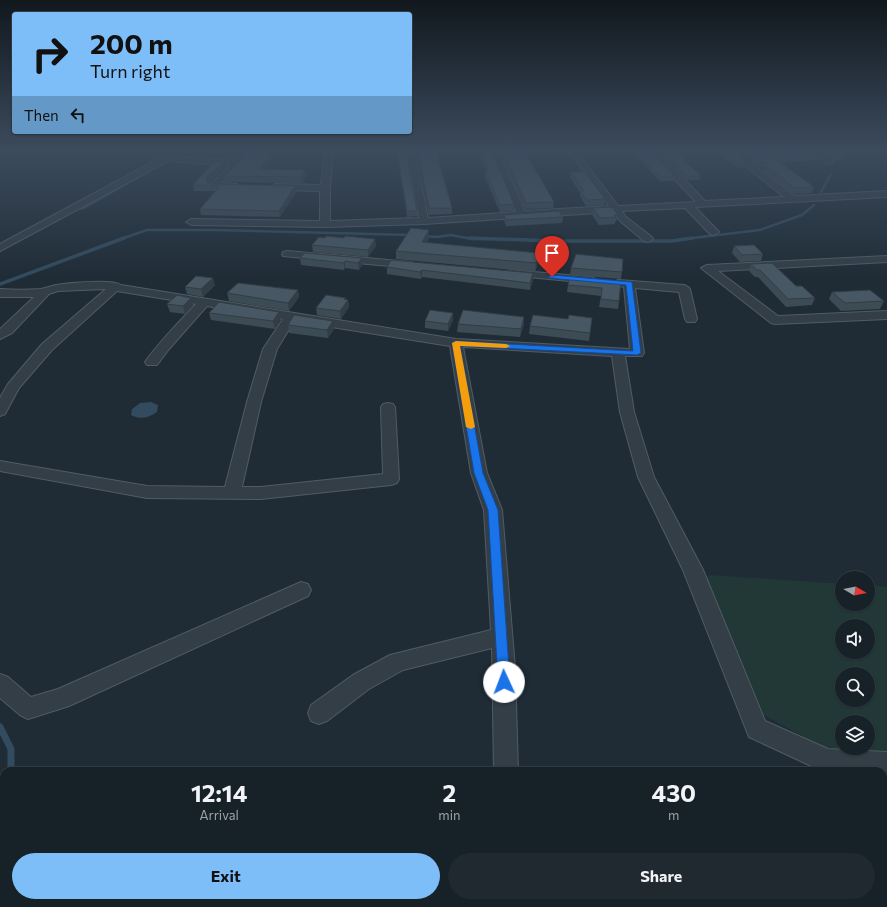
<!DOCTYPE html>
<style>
:root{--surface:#172128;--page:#202930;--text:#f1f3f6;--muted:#9ea3a8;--line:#363e45;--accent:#7ebef8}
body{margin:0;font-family:Commissioner,sans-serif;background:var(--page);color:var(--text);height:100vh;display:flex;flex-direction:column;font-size:15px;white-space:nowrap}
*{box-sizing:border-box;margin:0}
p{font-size:13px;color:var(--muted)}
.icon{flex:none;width:22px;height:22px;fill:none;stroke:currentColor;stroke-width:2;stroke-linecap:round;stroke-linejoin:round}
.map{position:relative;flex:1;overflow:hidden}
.panel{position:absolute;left:0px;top:767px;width:887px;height:140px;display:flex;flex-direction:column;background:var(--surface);border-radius:12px 12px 0 0;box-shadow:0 1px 3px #0004,0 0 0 1px var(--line)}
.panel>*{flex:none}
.banner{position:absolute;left:12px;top:12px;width:400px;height:122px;border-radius:4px;box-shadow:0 1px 3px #0004,0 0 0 1px var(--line);background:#7ebef8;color:#111;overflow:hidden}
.needle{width:26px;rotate:100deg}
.tools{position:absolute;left:835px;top:571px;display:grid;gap:8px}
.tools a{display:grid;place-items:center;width:40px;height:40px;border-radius:50%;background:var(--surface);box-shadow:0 1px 3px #0004,0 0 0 1px var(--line);font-size:20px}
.pin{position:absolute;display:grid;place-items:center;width:34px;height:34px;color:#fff;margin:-41px -17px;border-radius:50% 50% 50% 0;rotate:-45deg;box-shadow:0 0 4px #0007}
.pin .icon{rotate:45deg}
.me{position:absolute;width:44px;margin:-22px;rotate:358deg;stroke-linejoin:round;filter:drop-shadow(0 0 3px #0008)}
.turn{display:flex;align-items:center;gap:14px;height:84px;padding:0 12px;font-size:18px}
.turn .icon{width:52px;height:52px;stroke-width:2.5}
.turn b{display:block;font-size:28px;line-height:34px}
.then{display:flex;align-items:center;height:38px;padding:0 12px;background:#0003;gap:8px;font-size:15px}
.eta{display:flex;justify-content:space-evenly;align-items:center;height:68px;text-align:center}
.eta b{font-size:24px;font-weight:700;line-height:28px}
.primary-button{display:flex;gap:8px;margin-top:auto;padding:8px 12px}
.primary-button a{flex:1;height:46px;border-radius:24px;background:var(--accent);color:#111;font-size:16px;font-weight:700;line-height:46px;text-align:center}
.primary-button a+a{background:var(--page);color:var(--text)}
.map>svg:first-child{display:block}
.green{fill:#213837;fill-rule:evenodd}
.water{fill:#324b5e}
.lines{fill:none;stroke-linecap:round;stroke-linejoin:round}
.stream-far2{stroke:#324b5e;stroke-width:2.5}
.stream-far1{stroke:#324b5e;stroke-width:3.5}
.stream{stroke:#324b5e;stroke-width:7}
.minor-casing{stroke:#505c65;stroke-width:2}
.minor{fill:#333e47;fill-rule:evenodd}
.wall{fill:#3d4b55}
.shaded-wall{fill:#323d45}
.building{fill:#475763;stroke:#323d45}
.route{fill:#1a73e8;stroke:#114b97}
.slow{fill:#f59e0b}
</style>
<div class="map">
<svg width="887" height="907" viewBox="0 0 887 907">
<rect width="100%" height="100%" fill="#1f2c36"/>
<path class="green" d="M710,575L842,584V604H868V585L887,587V753L822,747L762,714L705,579ZM842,626H868V652H842ZM842,674H868V700H842ZM842,722H868V748H842Z"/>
<path class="water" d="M151,402L158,405L157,412C148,418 141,420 131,415L132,409L140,403Z"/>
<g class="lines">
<path class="stream-far2" d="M170,159L182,152
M821,192L831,174
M82,209L151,170
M424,236L437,237L451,235L472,239H492
M121,239L147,230H214L411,235
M684,239L760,230L802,215L814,205"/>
<path class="stream-far1" d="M469,238L555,241H672L692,238
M0,284L124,238"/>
<path class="stream" d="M0,727L11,749V771
M0,823L4,814"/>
<g class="minor-casing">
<path id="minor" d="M246,152H255L221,183L237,184L238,186L237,188L213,189L209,186L230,166L168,161L0,251V244L164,156L236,161Z
M325,152H333L330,188V221L419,218L407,152H415L428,218L516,212L491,152H499L525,211L609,206L569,152H577L618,206L696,202L649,152H658L705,201L784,197L728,152H738L794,196L887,191V197L695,207L719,232L714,235L710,234L685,208L622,211L626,217L652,237L653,239L648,242L644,241L620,221L613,212L424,224L325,227L191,225L186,222L191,219L320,221V191L275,190L270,187L275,184L321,185Z
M812,152H822L834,162L830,165L827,164Z
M287,251L411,262L417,265L411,268L283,256L282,254L283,252Z
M887,256V262L718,271L778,316L887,311V319L775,324L771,323L701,268L707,265Z
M511,270L590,277L594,278L596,280L594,282L590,283L507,275L505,273Z
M619,280L684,285L688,287L690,289L697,319L695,322H687L685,319L679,292L635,288L644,353L642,356H625L634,412L654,477L703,570L765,721L828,749L887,752V776H883V771H822L749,737L683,570L638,477L620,412L612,356L463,347L487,473L502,510L515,668L518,771H494L492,648L403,670L369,689L327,721L319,724L311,721L308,713L311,705L353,675L390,655L491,630L484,510L471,473L450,346L294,321L277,349L261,402L242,487H261L383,474L381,407L383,404L388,403L393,404L395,407L399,479L397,483L391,485L261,499L147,498L0,471V461L147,486L225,487L247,402L263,349L283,319L207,306L169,349L157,365H147L145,362C160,341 178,323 196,304L117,291L52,350L19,388L5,414L0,416V398L8,384L42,344L106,289L58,291L49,294L12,333L0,339V329L34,297H0V289C14,290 27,290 41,289C46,288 51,286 56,285C68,283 112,279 121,285L456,339L630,349L624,287L615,285L613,283L615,281Z
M301,582L308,584L311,590L308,596L69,706L28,719L20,715L0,698V674L8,677L31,697L58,689Z
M495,903H523V907H495Z"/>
</g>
<use href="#minor" class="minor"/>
</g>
<path class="wall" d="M226,152H244L235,159H226L225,153Z
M249,152H277L265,169L305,170L306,176L302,183L225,182L224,176Z
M397,152H406L417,211V216L407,217Z
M417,152H436L452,208V214L429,215Z
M478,152H492L514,204V211L500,212L485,177V171H486Z
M500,152H525L554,202L553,208L526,209Z
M632,152H652L675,177L674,181H660Z
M660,152H676L701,176L700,180H687Z
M717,152H734L747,163L745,168H736Z
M741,152H818L822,155L820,160L779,162L814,187L812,193L793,194L763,170L764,167H760Z
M825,152H843L846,154L845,159L834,160Z
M225,161L226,167L209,183L211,184L295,186L296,192L280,217L201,215L200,209L215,191H194L193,185Z
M571,172L605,199L604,205L586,206L580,196V192L570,178Z
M593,208L618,215L616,222H615V224L599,225L592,215Z
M504,215L563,217L562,223L506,226L504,220Z
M429,230V238L427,242L538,262L535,272L396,259V251Z
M312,245L376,246L368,257L313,252Z
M734,246L763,254L761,261L740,262L732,253Z
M300,258H362V265L359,270L345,268L344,270L301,265Z
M751,264L796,286L815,298L812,305L786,307L758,277H755L749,271Z
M387,267L533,273V280L530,290L422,277L421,279L387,274Z
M571,268L622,272L621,279L570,275Z
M621,281L619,301L618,309L599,307L601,296L567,292L568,285Z
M215,285L203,297L187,294L185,287Z
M298,290L299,297L289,311L229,301L227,293Z
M832,292L884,301L880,309L841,311L829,299Z
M191,298L193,305L185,314L170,312L167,304Z
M346,299L348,300L349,307L341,319L317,315L316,308Z
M279,312L280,320L275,329L211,320L209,313Z
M592,318L589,341L529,334L530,326L568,319Z
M453,320L448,331L425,328V321Z
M458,324H524L520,337L457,332Z
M288,325L334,329L328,338L289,333Z"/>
<path class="shaded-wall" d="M236,152H244L235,159L234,154Z
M272,152H277L261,175L260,169Z
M225,161L226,167L209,183H207V177Z
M305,170L306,176L302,183L301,177Z
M295,186L296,192L280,217L279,211Z
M429,230V238L422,250V242Z
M375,239L376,246L368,257V250Z
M539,253L538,262L535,272L536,263Z
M362,258V265L359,270L358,263Z
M345,261V268L344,270V263Z
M422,270V277L421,279L420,272Z
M533,273V280L530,290V283Z
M213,278L215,285L203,297L201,289Z
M298,290L299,297L289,311L288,303Z
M191,298L193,305L185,314L183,306Z
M346,298V302L348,300L349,307L341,319L340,311Z
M279,312L280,320L275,329L273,321Z
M453,313V320L448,331V324Z
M524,317V324L520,337L521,329Z
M333,321L334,329L328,338L327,330Z"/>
<path class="building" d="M226,152H236L234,154L225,153Z
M249,152H272L260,169L305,170L301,177L224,176Z
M397,152H406L417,211H407Z
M418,152H436L452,208H429Z
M481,152H492L514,204L500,205L485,171H488Z
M503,152H525L554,202L526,203Z
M636,152H652L675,177H661Z
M665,152H676L701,176H688Z
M724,152H734L747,163H738Z
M749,152H818L822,155L772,157L814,187L795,188L765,165L767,162H761Z
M832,152H843L846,154L835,155Z
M215,161H225L207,177V183L211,184L295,186L279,211L200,209L220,186L193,185Z
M571,172H585L605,199L587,200L580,191H584Z
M612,207L618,215H614L616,217L600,218L593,208Z
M559,211L563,217L506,220L504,215Z
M411,228L429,230L422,242L539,253L536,263L396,251Z
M326,236L344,238L345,236L375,239L368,250L312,245L319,237L325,238Z
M754,245L763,254L742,255L734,246Z
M305,253L362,258L358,263L345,261L344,263L300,258Z
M576,254L623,259L622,272L571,268Z
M391,260L533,273L530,283L422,270L420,272L387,267Z
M772,263L796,286H802L815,298L788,299L760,270H757L751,264Z
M196,276L213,278L201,289L185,287Z
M570,276L621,281L619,301L601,299L602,288L568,285Z
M238,283L298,290L288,303L227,293Z
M870,290L884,301L845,303L832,292Z
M177,295L191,298L183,306L167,304Z
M326,295L346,298L344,299L348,300L340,311L316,308Z
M219,302L279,312L273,321L209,313Z
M430,310L453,313L448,324L425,321Z
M463,310L524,317L521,329L458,324Z
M294,315L333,321L327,330L288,325Z
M533,315L568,319L569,315L592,318L590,333L530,326Z"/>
<linearGradient id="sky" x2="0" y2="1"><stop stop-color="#11181e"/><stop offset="0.54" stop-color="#3c4b5d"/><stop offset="1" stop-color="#3c4b5d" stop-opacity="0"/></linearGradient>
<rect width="887" height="279" fill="url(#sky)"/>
<path class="route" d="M552,275L632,282L641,353L637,355L460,346L483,473L498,510L510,682L508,686L504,688L499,686L498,682L488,510L474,473L452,343L456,341L633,351L626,285L549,278L548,277Z"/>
<path class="slow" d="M456,341L506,344L510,346L506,348L460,346L475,427L471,429L466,427L452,343Z"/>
</svg>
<div class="tools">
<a><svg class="needle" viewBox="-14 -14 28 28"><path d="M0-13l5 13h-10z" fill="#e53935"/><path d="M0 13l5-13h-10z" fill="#9ea3a8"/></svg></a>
<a><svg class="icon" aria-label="sound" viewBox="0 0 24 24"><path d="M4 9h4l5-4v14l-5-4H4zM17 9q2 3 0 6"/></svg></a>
<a><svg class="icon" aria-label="search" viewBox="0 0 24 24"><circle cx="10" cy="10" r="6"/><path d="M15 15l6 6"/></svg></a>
<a><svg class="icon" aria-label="layers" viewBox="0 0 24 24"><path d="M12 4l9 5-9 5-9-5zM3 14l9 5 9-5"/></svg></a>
</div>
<div class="pin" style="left:552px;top:277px;background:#d93025"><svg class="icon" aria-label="arrive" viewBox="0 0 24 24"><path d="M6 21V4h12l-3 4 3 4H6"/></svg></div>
<svg class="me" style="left:504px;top:682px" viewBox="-20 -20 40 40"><circle r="19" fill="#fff"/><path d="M0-13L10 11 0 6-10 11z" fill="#1a73e8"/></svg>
<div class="banner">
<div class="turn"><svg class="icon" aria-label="right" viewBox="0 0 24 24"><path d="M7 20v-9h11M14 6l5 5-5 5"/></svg><div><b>200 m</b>Turn right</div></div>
<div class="then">Then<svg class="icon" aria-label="left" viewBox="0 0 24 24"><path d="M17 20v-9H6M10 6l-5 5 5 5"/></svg></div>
</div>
<section class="panel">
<div class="eta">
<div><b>12:14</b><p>Arrival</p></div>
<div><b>2</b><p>min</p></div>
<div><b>430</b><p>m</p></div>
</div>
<div class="primary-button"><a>Exit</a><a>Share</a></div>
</section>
</div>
